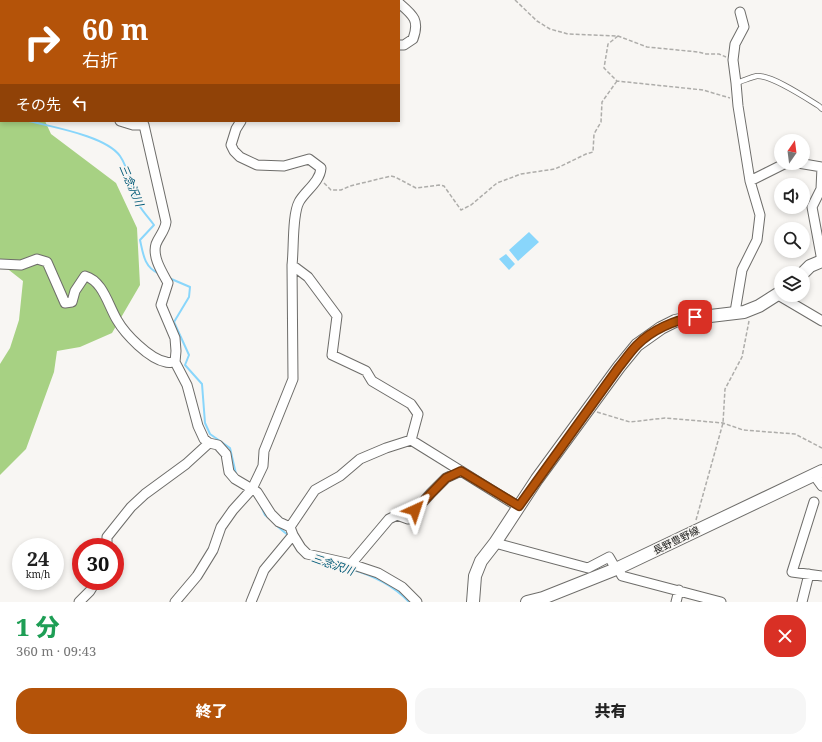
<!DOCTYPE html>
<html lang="ja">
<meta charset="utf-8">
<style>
:root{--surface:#fff;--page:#f6f6f6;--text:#222;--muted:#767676;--accent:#b45309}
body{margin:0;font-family:"Noto Serif","Noto Sans JP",serif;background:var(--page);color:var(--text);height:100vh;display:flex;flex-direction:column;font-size:15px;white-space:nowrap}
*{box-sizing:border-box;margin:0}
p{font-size:13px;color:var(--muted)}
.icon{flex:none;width:22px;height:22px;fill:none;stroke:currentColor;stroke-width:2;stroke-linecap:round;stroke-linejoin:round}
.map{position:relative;height:602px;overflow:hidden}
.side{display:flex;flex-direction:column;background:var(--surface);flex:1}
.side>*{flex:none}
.guide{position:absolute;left:0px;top:0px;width:400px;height:122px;box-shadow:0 2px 6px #0003;background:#b45309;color:#fff;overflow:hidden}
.needle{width:26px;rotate:14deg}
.controls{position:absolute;left:774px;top:134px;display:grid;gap:8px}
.controls a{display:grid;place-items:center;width:36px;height:36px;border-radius:50%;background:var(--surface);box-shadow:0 2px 6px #0003;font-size:20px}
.speed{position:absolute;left:12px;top:538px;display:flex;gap:8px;font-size:20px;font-weight:700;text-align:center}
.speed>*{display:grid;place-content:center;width:52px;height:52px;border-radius:50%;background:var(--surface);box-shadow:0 2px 6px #0003;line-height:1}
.speed small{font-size:10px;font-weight:400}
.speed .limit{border:6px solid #d22;background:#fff;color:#111}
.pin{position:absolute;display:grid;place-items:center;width:34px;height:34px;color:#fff;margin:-17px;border-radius:8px;box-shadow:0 2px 6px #0006}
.me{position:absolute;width:44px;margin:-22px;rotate:42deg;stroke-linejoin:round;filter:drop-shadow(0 0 3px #0008)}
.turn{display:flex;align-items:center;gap:14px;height:84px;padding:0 16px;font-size:18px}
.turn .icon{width:52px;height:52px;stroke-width:2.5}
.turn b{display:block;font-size:28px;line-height:34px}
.then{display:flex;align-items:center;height:38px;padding:0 16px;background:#0003;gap:8px;font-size:15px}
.round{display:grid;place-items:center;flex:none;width:42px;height:42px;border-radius:16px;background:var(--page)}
.head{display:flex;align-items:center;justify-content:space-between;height:68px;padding:0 16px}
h1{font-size:24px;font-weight:800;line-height:30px;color:#1e9e55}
.cta{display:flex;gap:8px;margin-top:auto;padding:8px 16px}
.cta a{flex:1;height:46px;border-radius:16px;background:var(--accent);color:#fff;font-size:16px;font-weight:800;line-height:46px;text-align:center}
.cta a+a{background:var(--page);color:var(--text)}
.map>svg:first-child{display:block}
.forest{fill:#a7d183}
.water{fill:#89d6fb}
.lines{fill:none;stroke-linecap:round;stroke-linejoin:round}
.stream{stroke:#89d6fb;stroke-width:2}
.lane-casing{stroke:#6e6d6a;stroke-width:6}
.street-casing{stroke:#6e6d6a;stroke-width:11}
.secondary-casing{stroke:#6e6d6a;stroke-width:14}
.path{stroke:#aeadaa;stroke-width:1.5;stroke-dasharray:4 2;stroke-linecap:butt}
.lane{stroke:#fff;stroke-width:4.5}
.street{stroke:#fff;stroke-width:9}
.secondary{stroke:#fff;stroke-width:12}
.route-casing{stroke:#753606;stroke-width:10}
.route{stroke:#b45309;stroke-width:7}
.labels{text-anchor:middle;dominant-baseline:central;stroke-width:3;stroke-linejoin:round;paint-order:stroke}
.street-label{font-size:10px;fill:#1e1e1c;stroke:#f8f6f3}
.water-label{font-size:11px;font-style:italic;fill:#005977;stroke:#f8f6f3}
</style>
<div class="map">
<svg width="822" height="602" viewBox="0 0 822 602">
<rect width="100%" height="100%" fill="#f8f6f3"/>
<path class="forest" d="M0,0H274L1,1V121H45L51,134L116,183L137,228L140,285L112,333L80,347L57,351L54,372L26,449L0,475V364L10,348L19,320L23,281L0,263Z"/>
<path class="water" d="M529,232L539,242L518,261L509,250Z
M506,254L515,264L509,270L499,259Z"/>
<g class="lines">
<path class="stream" d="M0,102L1,103
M29,121C52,127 106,136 120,156C130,170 131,190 139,205C143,212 149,218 154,225L140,240C143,253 144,267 158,273
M169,278L190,287L189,297L174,322L189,355L185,365L202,384L205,423L210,434L230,448L236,474
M260,504L265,515L270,519
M277,526L289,536
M317,561C328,565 339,566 350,569C372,575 394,586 409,602"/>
<g class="lane-casing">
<path id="lane" d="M736,83C743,81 751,77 757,76C772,75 806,98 819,106L822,109"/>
</g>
<g class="street-casing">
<path id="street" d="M399,3C413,15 420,20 413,39L404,45H399
M798,163L822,167L821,189L812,207L822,261
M750,181L786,163
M0,264L21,265L37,259L47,262L65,303L72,302L75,291L85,276C103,281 108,305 117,320C125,334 149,359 166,362C168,363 172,362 175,362
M292,265L308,277L337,316L332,355L366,371L372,381L411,404L418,414L411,440
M778,295L822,321
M735,312L742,270L757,240L760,215L750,181L738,106L736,83L733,60L735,44L744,27L740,12
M209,443L218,445L226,454L229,472L235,479L257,492L271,514L279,522L290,527L293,535L301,548L307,554L351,564L378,573L402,587L417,602
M814,475L822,486
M814,502L792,572L822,576
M290,527L315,490L340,476L360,459L386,448L411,440L519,507
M495,543L588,568L609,557L616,569
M107,547V537L131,507L145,494L186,464L209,443L204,439L198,426L187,385L175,362L176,351L175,338L161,305L168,283C162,272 152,257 156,244C159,236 165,231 166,222L144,125H133L120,121
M351,564L389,519L397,515L408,519L431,493L446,478L461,471
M618,568L622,576L721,602
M79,602L90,591L96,581
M175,602L197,576L213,550L221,527L233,510L252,489L263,466L264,451L293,379L292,265C294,249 292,215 299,202C305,191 320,182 321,168L309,159L284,166L257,165L240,157L234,151L231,145L236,129L241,121
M251,602L264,570L293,535
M676,602L679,590
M802,602L809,574"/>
</g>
<g class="secondary-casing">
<path id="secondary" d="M803,273L810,266L822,261
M473,602L475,576L481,561L495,543L537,479L619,367L637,345L661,328L675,321L685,319L744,312L759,306L781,292
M527,602L543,598L616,569L822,471"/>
</g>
<path class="path" d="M515,0L537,21L550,29L568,34L618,36L647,47L698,52L706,54H719L726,57
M236,1V0
M618,36L608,44L604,68L617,81L703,90L730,98
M0,52L1,55
M324,183L331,190H341L350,186L391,176L395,177L416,188L439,185L444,186L461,210L471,205L497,183L521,174L555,169L586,154L593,152L594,134L601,122L602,102L617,81
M597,412L630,422L665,418L723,423L743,430L795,434L822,448
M696,520L723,423L725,389L742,357L749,321"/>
<use href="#lane" class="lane"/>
<use href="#street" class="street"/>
<use href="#secondary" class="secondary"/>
</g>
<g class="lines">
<g class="route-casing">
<path id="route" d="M415,510L446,478L461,471L519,506L619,367C625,360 630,352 637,345C652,330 674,320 695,317"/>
</g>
<use href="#route" class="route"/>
</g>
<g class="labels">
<g class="street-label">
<text transform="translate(676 540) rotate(-26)">長野豊野線</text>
</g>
<g class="water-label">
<text transform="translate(132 185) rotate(67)">三念沢川</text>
<text transform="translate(333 564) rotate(19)">三念沢川</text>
</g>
</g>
</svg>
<div class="controls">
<a><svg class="needle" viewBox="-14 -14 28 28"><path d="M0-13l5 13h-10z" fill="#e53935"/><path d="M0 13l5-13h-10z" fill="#767676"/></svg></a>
<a><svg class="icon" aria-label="sound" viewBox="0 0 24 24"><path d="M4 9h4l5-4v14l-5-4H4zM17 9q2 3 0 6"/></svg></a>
<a><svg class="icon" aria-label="search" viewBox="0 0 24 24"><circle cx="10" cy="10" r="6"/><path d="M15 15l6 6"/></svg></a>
<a><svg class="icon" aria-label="layers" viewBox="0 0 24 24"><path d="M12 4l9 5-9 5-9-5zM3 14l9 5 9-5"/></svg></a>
</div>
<div class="speed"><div>24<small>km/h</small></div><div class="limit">30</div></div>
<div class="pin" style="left:695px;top:317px;background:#d93025"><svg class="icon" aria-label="arrive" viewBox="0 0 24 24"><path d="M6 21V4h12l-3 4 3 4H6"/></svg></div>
<svg class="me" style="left:415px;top:510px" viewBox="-20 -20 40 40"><path d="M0-17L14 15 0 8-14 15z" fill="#b45309" stroke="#fff" stroke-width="4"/></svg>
<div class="guide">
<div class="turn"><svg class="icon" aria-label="right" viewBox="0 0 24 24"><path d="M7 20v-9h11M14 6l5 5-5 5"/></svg><div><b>60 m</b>右折</div></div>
<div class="then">その先<svg class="icon" aria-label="left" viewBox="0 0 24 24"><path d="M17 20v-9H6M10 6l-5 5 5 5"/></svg></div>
</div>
</div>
<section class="side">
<div class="head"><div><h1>1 分</h1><p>360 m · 09:43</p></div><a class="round" style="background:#d93025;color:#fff"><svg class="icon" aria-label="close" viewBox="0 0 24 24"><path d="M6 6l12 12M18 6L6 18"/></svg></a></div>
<div class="cta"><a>終了</a><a>共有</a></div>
</section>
